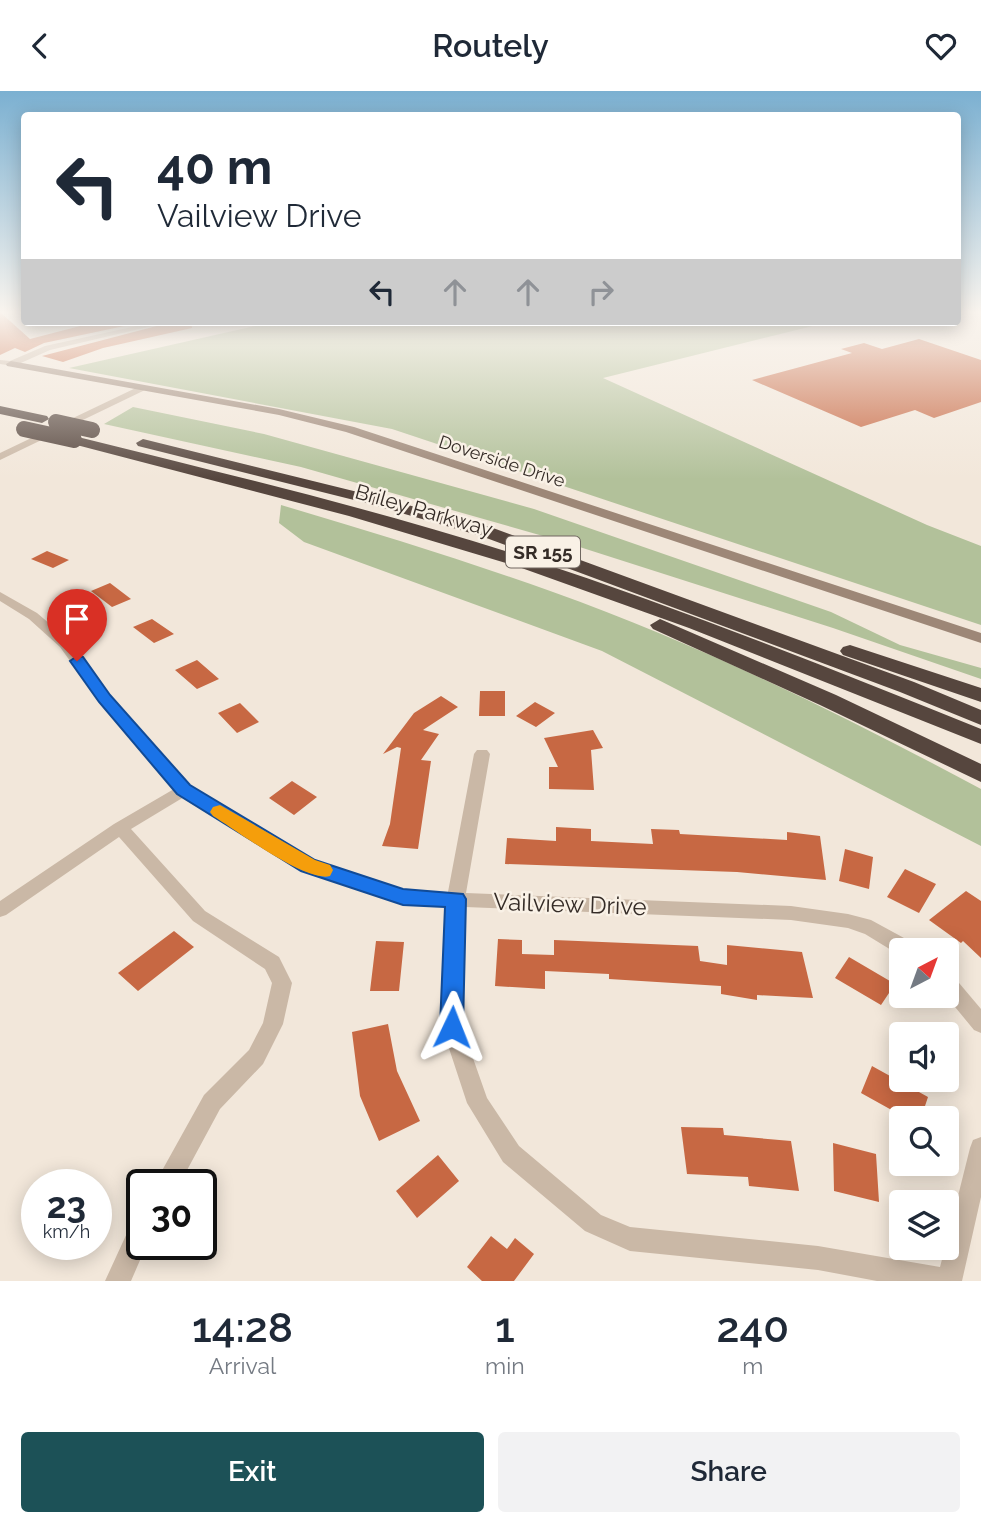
<!DOCTYPE html>
<style>
:root{--surface:#fff;--page:#f2f2f3;--text:#1f2937;--muted:#747a83;--accent:#1c5157}
body{margin:0;font-family:Raleway,sans-serif;background:var(--page);color:var(--text);height:100vh;display:flex;flex-direction:column;font-size:26px;white-space:nowrap}
*{box-sizing:border-box;margin:0}
p{font-size:23px;color:var(--muted)}
.icon{flex:none;width:38px;height:38px;fill:none;stroke:currentColor;stroke-width:2;stroke-linecap:round;stroke-linejoin:round}
.map{position:relative;height:1190px;overflow:hidden}
.side{display:flex;flex-direction:column;background:var(--surface);flex:1}
.side>*{flex:none}
.hud{position:absolute;left:21px;top:21px;width:940px;height:214px;border-radius:7px;box-shadow:0 4px 18px #0003;background:#fff;color:var(--text);overflow:hidden}
.needle{width:46px;rotate:41deg}
.fabs{position:absolute;left:889px;top:847px;display:grid;gap:14px}
.fabs a{display:grid;place-items:center;width:70px;height:70px;border-radius:7px;background:var(--surface);box-shadow:0 4px 18px #0003;font-size:35px}
.speed{position:absolute;left:21px;top:1078px;display:flex;gap:14px;font-size:35px;font-weight:700;text-align:center}
.speed>*{display:grid;place-content:center;width:91px;height:91px;border-radius:50%;background:var(--surface);box-shadow:0 4px 18px #0003;line-height:1}
.speed small{font-size:18px;font-weight:400}
.speed .limit{border:4px solid #111;border-radius:10px;background:#fff;color:#111}
.pin{position:absolute;display:grid;place-items:center;width:60px;height:60px;color:#fff;margin:-72px -30px;border-radius:50% 50% 50% 0;rotate:-45deg;box-shadow:0 0 7px #0007}
.pin .icon{rotate:45deg}
.me{position:absolute;width:77px;margin:-38px;rotate:2deg;stroke-linejoin:round;filter:drop-shadow(0 0 5px #0008)}
.turn{display:flex;align-items:center;gap:24px;height:147px;padding:0 21px;font-size:32px}
.turn .icon{width:91px;height:91px;stroke-width:2.5}
.turn b{display:block;font-size:49px;line-height:60px}
.lanes{display:flex;align-items:center;height:66px;padding:0 21px;background:#0003;justify-content:center;gap:35px;direction:ltr}
.lanes .off{opacity:.35}
.eta{display:flex;justify-content:space-evenly;align-items:center;height:119px;text-align:center}
.eta b{font-size:42px;font-weight:600;line-height:49px}
.button{display:flex;gap:14px;margin-top:auto;padding:14px 21px}
.button a{flex:1;height:80px;border-radius:7px;background:var(--accent);color:#fff;font-size:28px;font-weight:600;line-height:80px;text-align:center}
.button a+a{background:var(--page);color:var(--text)}
header{display:flex;justify-content:space-between;align-items:center;height:91px;padding:0 21px;background:var(--surface);font-size:32px;font-weight:600}
.map>svg:first-child{display:block}
.green{fill:#b2c19a}
.building{fill:#c76843}
.lines{fill:none;stroke-linecap:round;stroke-linejoin:round}
.street{fill:#cab8a6;fill-rule:evenodd}
.secondary{fill:#9d8777;fill-rule:evenodd}
.highway{fill:#56463e;fill-rule:evenodd}
.highway-bridge-far1{stroke:#56463e;stroke-width:12}
.highway-bridge{stroke:#56463e;stroke-width:16}
.route{fill:#1a73e8;stroke:#114b97;stroke-width:2}
.slow{fill:#f59e0b}
.labels{text-anchor:middle;dominant-baseline:central;stroke-width:5;stroke-linejoin:round;paint-order:stroke}
.far-street-label{font-size:18px;fill:#352c27;stroke:#f9f1e6}
.shield{fill:#f9f1e6;stroke:#706760;stroke-width:2}
.shield-label{font-size:19px;font-weight:bold;fill:#352c27}
.street-label{font-size:21px;fill:#352c27;stroke:#f9f1e6}
.near-street-label{font-size:24px;fill:#352c27;stroke:#f9f1e6}
</style>
<header><svg class="icon" aria-label="back" viewBox="0 0 24 24"><path d="M15 5l-7 7 7 7"/></svg>Routely<svg class="icon" aria-label="heart" viewBox="0 0 24 24"><path d="M12 20l-8-8c-3-5 5-10 8-4 3-6 11-1 8 4z"/></svg></header>
<div class="map">
<svg width="981" height="1190" viewBox="0 0 981 1190">
<rect width="100%" height="100%" fill="#f2e7da"/>
<path class="green" d="M273,231H829L603,287L927,434L981,455V534L392,338L69,277Z
M133,316L264,343L534,418L831,521L900,554L981,577V588L833,537L564,451L301,376L104,333Z
M281,414C372,441 464,469 553,501C701,554 843,624 981,698V755L602,560L304,451L279,432Z"/>
<path class="building" d="M0,221L30,248L84,234L143,231L44,252L25,261L15,257L0,264Z
M172,231H191L192,237L103,257L63,271L42,265Z
M919,248L981,269V311L934,327L915,319L861,336L752,289L852,262L841,258L864,252L882,258Z
M47,460L69,469L53,477L31,468Z
M110,492L131,508L112,516L91,500Z
M152,528L174,543L154,552L133,536Z
M197,569L219,588L197,598L175,579Z
M480,600H505V625H479Z
M441,605L458,616L423,639L439,643L421,669L431,670L418,758L382,755L390,733L401,657L397,656L383,663L414,622Z
M535,611L555,622L536,636L516,625Z
M240,612L259,631L237,642L218,622Z
M593,639L603,657L591,659L594,699L549,698V676H558L544,647Z
M292,690L317,706L294,724L269,707Z
M556,736L591,738V750L653,753L651,738L679,739L680,743L787,749V741L820,745L826,789L737,781L505,773L507,747L556,750Z
M845,758L873,766L869,798L839,790Z
M905,778L936,793L919,822L887,806Z
M966,800L981,810V867L963,850L961,852L929,829Z
M174,840L194,856L138,900L118,882Z
M498,848L522,849V863L554,864V849L698,855L700,870L727,874V854L802,861L813,907L757,904V909L721,903V895L609,888V883L545,880V898L495,895Z
M376,850L404,851L399,900H370Z
M849,866L895,893L881,914L835,887Z
M388,933L397,980L420,1030L379,1050L360,1005L352,941Z
M872,975L928,1006L921,1027H906L861,1002Z
M681,1036L723,1037L724,1044L791,1050L799,1100L749,1095L748,1086L687,1083Z
M833,1052L876,1063L879,1111L834,1100Z
M438,1064L459,1090L417,1127L396,1100Z
M491,1145L507,1158L515,1147L534,1163L514,1190H482L467,1176Z"/>
<g class="lines">
<path class="street" d="M155,231H169L50,259L14,275L0,273V269L10,270L45,255Z
M142,294L145,295V299L0,369V362Z
M0,501L37,522L70,550L106,600L190,695L314,769L403,799L448,801L474,663L477,659H487L490,663L466,802L791,815L848,823L871,829L915,853L917,859H901V865L865,843L848,837L791,829L465,816L462,936L487,1007L519,1055L601,1124L630,1136L818,1155L940,1176L945,1157H947V1149L970,1057L973,1049L981,1046V1106L962,1190H877L818,1179L630,1160L585,1140L503,1071L467,1012L442,936L447,815L403,813L302,779L184,706L131,738L205,820L279,866L292,892L283,933L263,973L220,1018L179,1094H154L204,1004L249,959L263,932L272,892L265,878L193,830L119,746L6,824L0,826V810L114,733L174,698L96,606L60,556L29,528L0,510Z
M947,884L954,886L981,918V942L974,939L946,905Z
M142,1126V1153H147L131,1190H105L133,1129Z"/>
<path class="secondary" d="M11,270L279,318L354,336L981,542V552L346,341L279,324L7,275L6,273Z"/>
<path class="highway" d="M0,315L47,325L49,328L42,332L0,323Z
M74,345C226,383 380,419 530,468C682,518 832,578 981,638V653L689,537L516,475L349,425L69,352V346Z
M143,348L382,407L493,437L914,591L981,619V634L900,601L481,445L370,413L138,355L136,352Z
M660,528L836,604L981,673V691L820,614L653,538L650,534Z
M850,554L981,597V611L843,564L840,560L843,556Z"/>
<path class="highway-bridge-far1" d="M56,331L59,332"/>
<path class="highway-bridge" d="M56,331L92,339
M24,338L74,349"/>
</g>
<linearGradient id="sky" x2="0" y2="1"><stop stop-color="#7bb0d1"/><stop offset="0.57" stop-color="#f9f4ee"/><stop offset="1" stop-color="#f9f4ee" stop-opacity="0"/></linearGradient>
<rect width="981" height="388" fill="url(#sky)"/>
<path class="route" d="M77,565L83,566L110,604L190,694L315,769L403,798L463,803L466,808L463,936L460,944L452,947L443,944L440,936L445,816L403,814L301,780L177,703L99,611L70,570Z"/>
<path class="slow" d="M220,714L315,769L330,774L333,779L330,785C306,792 236,739 213,725L210,721L213,716Z"/>
<g class="labels">
<g class="far-street-label">
<text transform="translate(502 370) rotate(18)">Doverside Drive</text>
</g>
<rect class="shield" x="506" y="445.5" width="74" height="31" rx="5"/>
<g class="shield-label">
<text x="543" y="461">SR 155</text>
</g>
<g class="street-label">
<text transform="translate(424 419) rotate(16)">Briley Parkway</text>
</g>
<g class="near-street-label">
<text transform="translate(570 813) rotate(2)">Vailview Drive</text>
</g>
</g>
</svg>
<div class="fabs">
<a><svg class="needle" viewBox="-14 -14 28 28"><path d="M0-13l5 13h-10z" fill="#e53935"/><path d="M0 13l5-13h-10z" fill="#747a83"/></svg></a>
<a><svg class="icon" aria-label="sound" viewBox="0 0 24 24"><path d="M4 9h4l5-4v14l-5-4H4zM17 9q2 3 0 6"/></svg></a>
<a><svg class="icon" aria-label="search" viewBox="0 0 24 24"><circle cx="10" cy="10" r="6"/><path d="M15 15l6 6"/></svg></a>
<a><svg class="icon" aria-label="layers" viewBox="0 0 24 24"><path d="M12 4l9 5-9 5-9-5zM3 14l9 5 9-5"/></svg></a>
</div>
<div class="speed"><div>23<small>km/h</small></div><div class="limit">30</div></div>
<div class="pin" style="left:77px;top:570px;background:#d93025"><svg class="icon" aria-label="arrive" viewBox="0 0 24 24"><path d="M6 21V4h12l-3 4 3 4H6"/></svg></div>
<svg class="me" style="left:452px;top:936px" viewBox="-20 -20 40 40"><path d="M0-17L14 15 0 8-14 15z" fill="#1a73e8" stroke="#fff" stroke-width="4"/></svg>
<div class="hud">
<div class="turn"><svg class="icon" aria-label="left" viewBox="0 0 24 24"><path d="M17 20v-9H6M10 6l-5 5 5 5"/></svg><div><b>40 m</b>Vailview Drive</div></div>
<div class="lanes"><svg class="icon" aria-label="left" viewBox="0 0 24 24"><path d="M17 20v-9H6M10 6l-5 5 5 5"/></svg><svg class="icon off" aria-label="ahead" viewBox="0 0 24 24"><path d="M12 20V5M6 11l6-6 6 6"/></svg><svg class="icon off" aria-label="ahead" viewBox="0 0 24 24"><path d="M12 20V5M6 11l6-6 6 6"/></svg><svg class="icon off" aria-label="right" viewBox="0 0 24 24"><path d="M7 20v-9h11M14 6l5 5-5 5"/></svg></div>
</div>
</div>
<section class="side">
<div class="eta">
<div><b>14:28</b><p>Arrival</p></div>
<div><b>1</b><p>min</p></div>
<div><b>240</b><p>m</p></div>
</div>
<div class="button"><a>Exit</a><a>Share</a></div>
</section>
